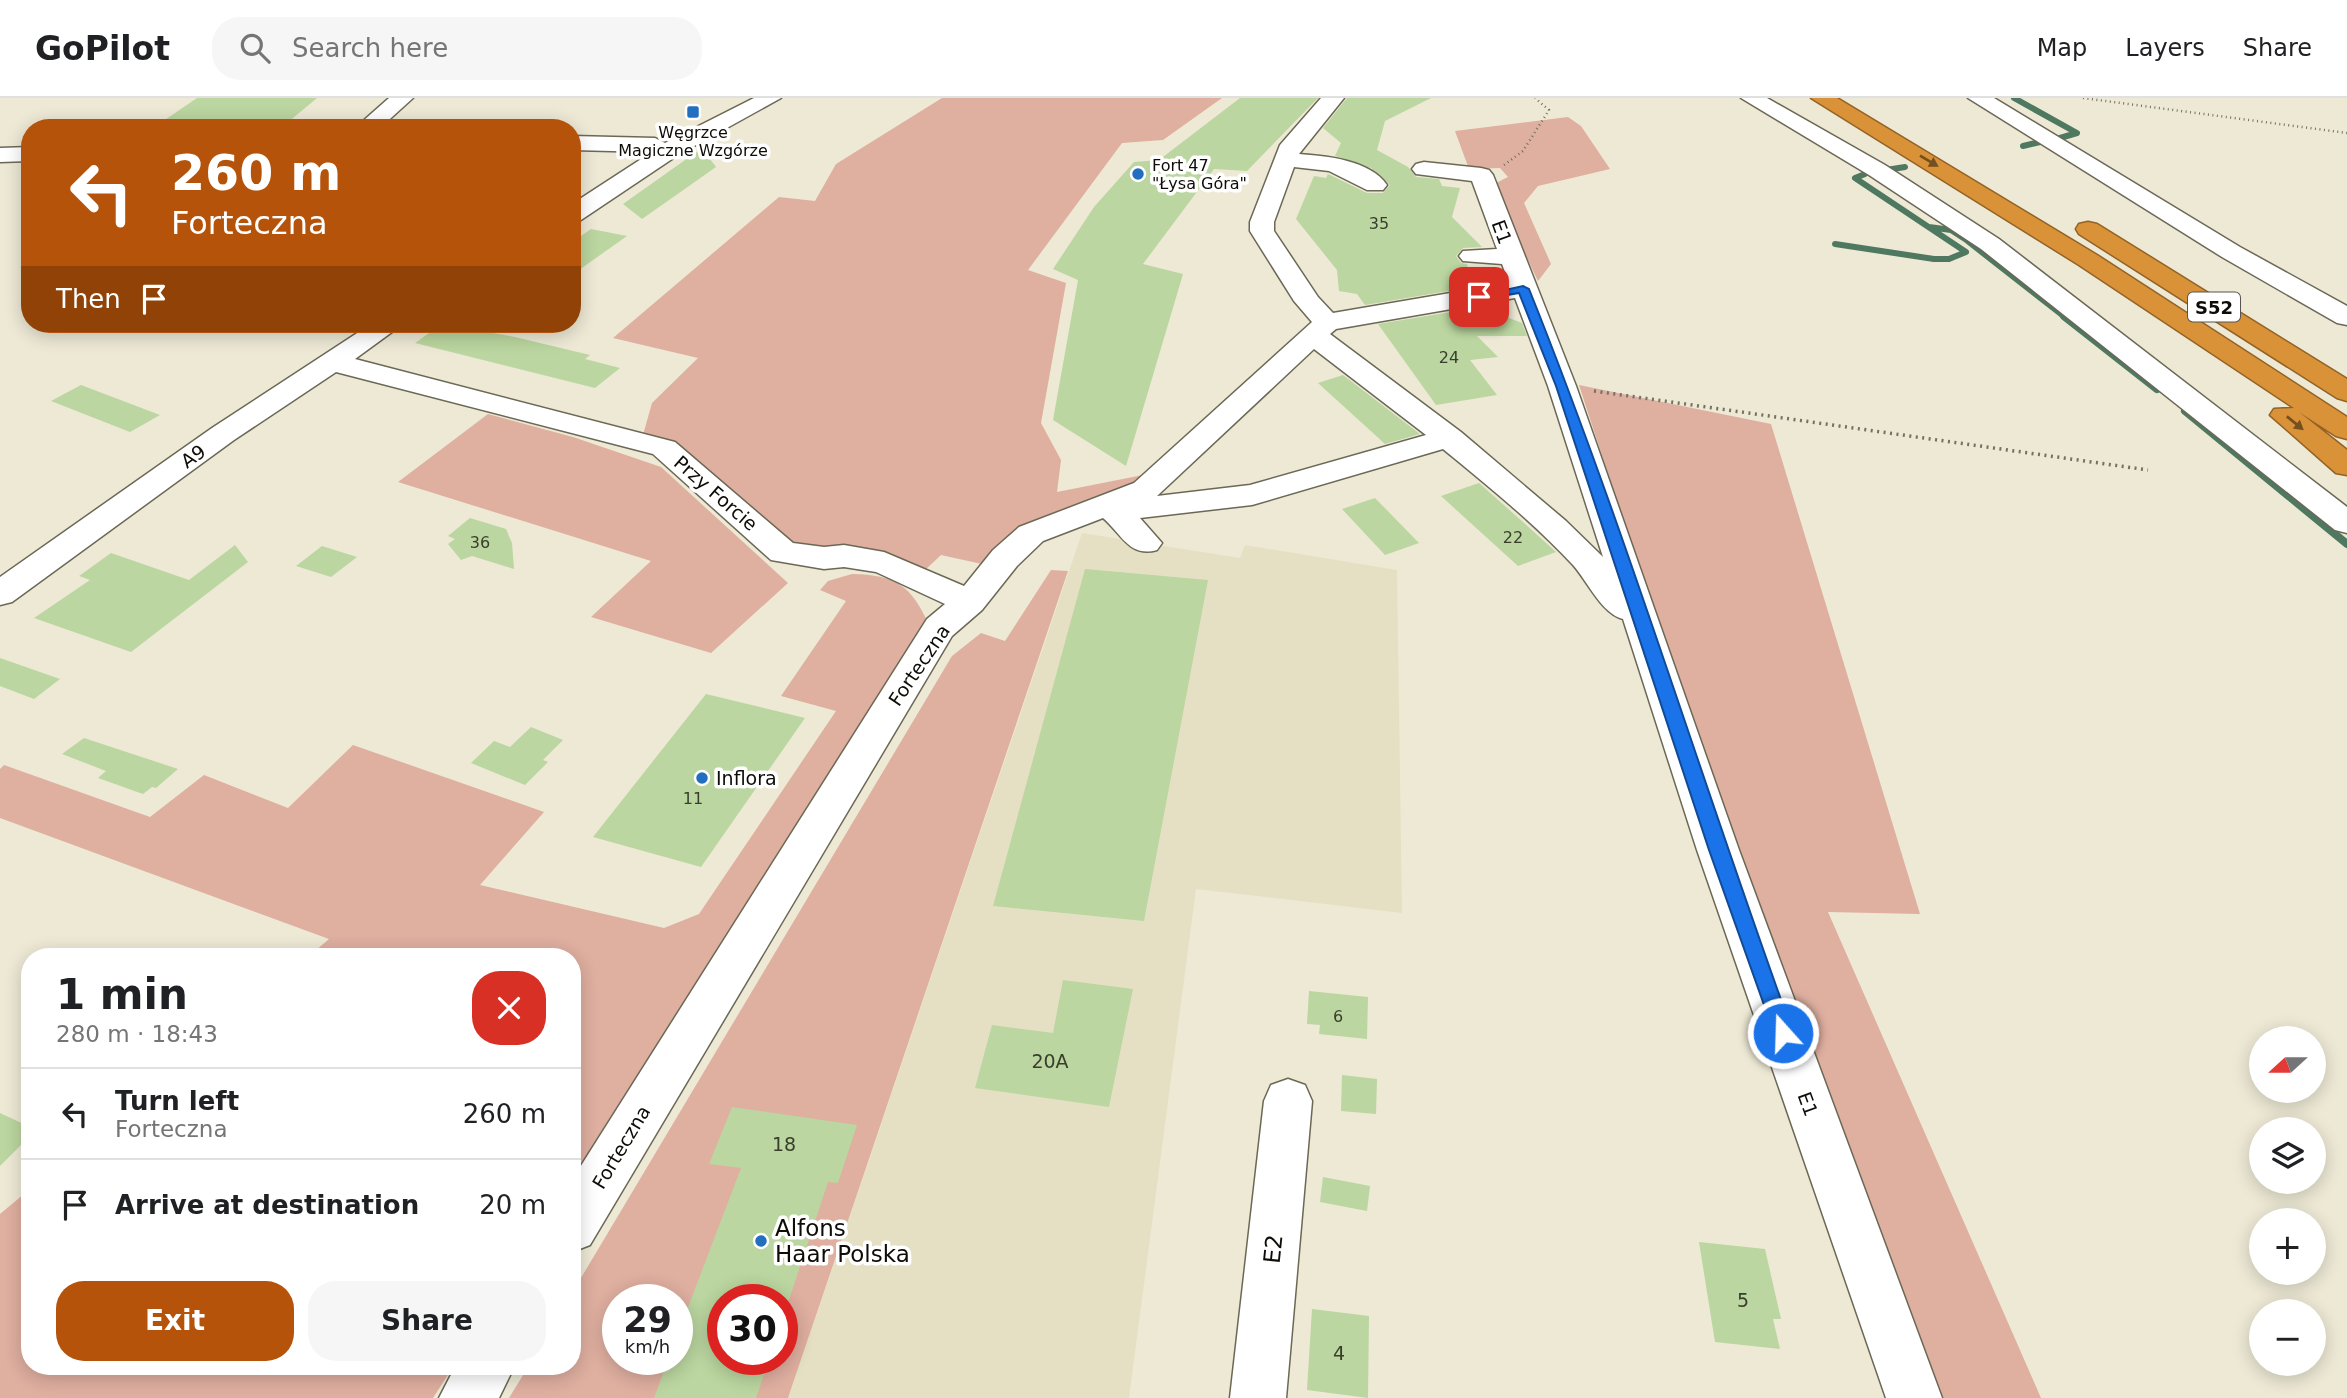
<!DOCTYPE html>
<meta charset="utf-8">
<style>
:root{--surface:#fff;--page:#f6f6f6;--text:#202124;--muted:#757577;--line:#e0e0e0;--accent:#b45309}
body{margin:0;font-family:"DejaVu Sans",sans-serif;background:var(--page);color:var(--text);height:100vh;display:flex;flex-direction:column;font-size:26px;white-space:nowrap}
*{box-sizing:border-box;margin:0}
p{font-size:23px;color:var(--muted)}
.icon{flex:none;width:38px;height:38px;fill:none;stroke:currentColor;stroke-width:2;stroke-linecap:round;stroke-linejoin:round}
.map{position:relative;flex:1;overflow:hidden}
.drawer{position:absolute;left:21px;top:850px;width:560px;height:427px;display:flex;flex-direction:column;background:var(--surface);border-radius:28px;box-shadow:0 4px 18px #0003}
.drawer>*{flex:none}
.banner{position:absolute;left:21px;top:21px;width:560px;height:214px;border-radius:28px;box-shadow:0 4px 18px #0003;background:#b45309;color:#fff;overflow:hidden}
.needle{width:46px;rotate:249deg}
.tools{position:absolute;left:2249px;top:928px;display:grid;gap:14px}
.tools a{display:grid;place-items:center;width:77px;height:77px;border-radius:50%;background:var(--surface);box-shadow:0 4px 18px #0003;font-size:35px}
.speed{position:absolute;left:602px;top:1186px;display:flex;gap:14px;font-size:35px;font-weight:700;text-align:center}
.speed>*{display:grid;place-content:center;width:91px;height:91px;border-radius:50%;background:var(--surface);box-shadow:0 4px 18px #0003;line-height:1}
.speed small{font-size:18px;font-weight:400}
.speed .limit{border:10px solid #d22;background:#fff;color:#111}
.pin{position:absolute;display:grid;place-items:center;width:60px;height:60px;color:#fff;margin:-30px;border-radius:14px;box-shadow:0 4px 10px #0006}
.me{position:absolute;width:77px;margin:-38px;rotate:340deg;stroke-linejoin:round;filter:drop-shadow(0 0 5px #0008)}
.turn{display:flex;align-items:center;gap:24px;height:147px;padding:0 35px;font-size:32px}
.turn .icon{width:91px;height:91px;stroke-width:2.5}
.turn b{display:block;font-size:49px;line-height:60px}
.then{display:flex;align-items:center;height:66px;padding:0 35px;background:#0003;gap:14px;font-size:26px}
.round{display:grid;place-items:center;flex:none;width:74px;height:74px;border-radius:28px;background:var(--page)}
.head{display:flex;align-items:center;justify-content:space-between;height:119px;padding:0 35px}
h1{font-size:42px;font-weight:700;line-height:52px}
.action{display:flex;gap:14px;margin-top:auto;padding:14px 35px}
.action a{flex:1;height:80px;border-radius:28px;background:var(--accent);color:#fff;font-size:28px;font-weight:700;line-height:80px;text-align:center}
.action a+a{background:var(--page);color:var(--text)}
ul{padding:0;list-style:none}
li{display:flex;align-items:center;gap:21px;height:91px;padding:0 35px;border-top:2px solid var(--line)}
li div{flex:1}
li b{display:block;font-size:26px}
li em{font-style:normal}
header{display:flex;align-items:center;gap:42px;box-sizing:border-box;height:98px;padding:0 35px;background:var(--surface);border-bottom:2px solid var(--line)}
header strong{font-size:33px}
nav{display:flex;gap:38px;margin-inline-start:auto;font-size:24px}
.search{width:490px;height:63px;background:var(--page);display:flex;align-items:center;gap:18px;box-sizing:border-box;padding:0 24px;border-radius:28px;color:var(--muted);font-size:26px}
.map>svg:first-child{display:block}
.built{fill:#e5e0c4}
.green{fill:#dfafa0;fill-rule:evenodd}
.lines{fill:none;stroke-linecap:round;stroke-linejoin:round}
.stream-far1{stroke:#4e7860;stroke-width:6}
.stream{stroke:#4e7860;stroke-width:8}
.building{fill:#bbd6a0}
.minor-casing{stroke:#6b6856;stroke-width:3}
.highway-casing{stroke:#936326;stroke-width:3}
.path-far1{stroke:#737064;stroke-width:2.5;stroke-dasharray:1 3.5;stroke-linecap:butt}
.path{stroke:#737064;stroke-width:3.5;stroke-dasharray:2 4.5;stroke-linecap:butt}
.minor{fill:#fff;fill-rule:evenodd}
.highway{fill:#da9238;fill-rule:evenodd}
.oneway{fill:#744f1f}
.route{fill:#1a73e8;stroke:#114b97;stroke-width:2}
.poi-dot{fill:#236fbf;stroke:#fff;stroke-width:2.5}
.labels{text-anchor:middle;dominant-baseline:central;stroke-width:7;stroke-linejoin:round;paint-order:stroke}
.far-poi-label{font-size:16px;fill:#0e0c06;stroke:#fff}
.number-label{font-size:16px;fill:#393e2c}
.shield{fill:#fff;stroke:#565551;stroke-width:2}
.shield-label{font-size:18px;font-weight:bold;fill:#0e0c06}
.street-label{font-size:19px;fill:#0e0c06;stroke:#fff}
.poi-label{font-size:19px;fill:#0e0c06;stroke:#fff;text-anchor:start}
.near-number-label{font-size:19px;fill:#393e2c}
.near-poi-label{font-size:23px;fill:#0e0c06;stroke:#fff;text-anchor:start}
.near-street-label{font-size:23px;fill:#0e0c06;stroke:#fff}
</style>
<header>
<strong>GoPilot</strong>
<div class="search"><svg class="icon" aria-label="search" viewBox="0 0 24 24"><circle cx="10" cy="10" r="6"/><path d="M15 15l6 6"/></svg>Search here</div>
<nav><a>Map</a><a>Layers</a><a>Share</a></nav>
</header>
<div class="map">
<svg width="2347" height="1300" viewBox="0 0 2347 1300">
<rect width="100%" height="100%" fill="#ede9d5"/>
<path class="built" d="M1082,435L1240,460L1245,447L1397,472L1402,815L1196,791L1129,1300H788Z"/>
<path class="green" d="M942,0H1222L1163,42L1122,45L1028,172L1066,185L1041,325L1061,362L1057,394L1148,376L1131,390L991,468L941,457L924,473L795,450L643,337L652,305L698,260L613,240L779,99L815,103L836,66Z
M1568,19L1581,28L1610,71L1538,88L1524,105L1551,166L1538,183L1492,87L1508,79L1500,70L1469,71L1455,33Z
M1579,287L1771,326L1920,816L1828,814L2041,1300H1931L1750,812Z
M488,316L573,339L661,369L788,485L711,555L591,519L651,463L398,384Z
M1051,472L1068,473L788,1300H509L528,1269H572V1195L952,558L981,535L1005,543ZM618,1202H677V1262H618ZM723,1202H782V1262H723Z
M852,476C896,477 911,487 929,527L572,1082V859H308L329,841L0,720V671L4,667L150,719L204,677L288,710L353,647L544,714L480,787L664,830L699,816L836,613L781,598L846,503L820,492L828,483Z
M30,1091V1269H453L433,1300H0V1116Z"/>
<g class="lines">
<path class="stream-far1" d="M2014,0L2077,35L2060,40
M2023,48L2040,44
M1886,72L1905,69
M1929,129L1951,132L1965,141L2066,220
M1835,146L1934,161H1949L1966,154L1855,80L1865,76"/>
<path class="stream" d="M2064,218L2157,291
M2185,313L2347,446"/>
</g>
<path class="building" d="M197,0H317L281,30H153Z
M1240,0H1318L1247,73L1214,71L1143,166L1183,176L1126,368L1053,322L1078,182L1053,171L1094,109L1134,64L1159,62Z
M1347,0H1431L1385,23L1377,52L1408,69L1416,79L1439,81L1442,88L1460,90L1452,119L1482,149L1463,150L1456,158L1461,165L1467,166L1472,189L1365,207L1357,196L1339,193L1337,172L1296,121L1314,78L1326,80L1328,76L1367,95H1383L1390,87L1371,70L1335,58L1341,45L1323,30Z
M702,50L716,69L642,121L623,106Z
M591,131L627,138L572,177V144Z
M1481,209L1522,225L1527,238H1477L1498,259L1470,262L1497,297L1436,307L1378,226Z
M442,226L515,239L590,257L585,261L620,270L595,290L415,245Z
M1343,277L1420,336L1385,346L1318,285Z
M81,287L160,317L130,334L51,303Z
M1479,385L1523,424L1556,454L1518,468L1441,398Z
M1375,400L1419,445L1385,457L1342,411Z
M470,420L506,431L512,445L514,471L472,458L461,462L448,446L455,441L448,438Z
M235,447L248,464L131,554L34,520L90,482L79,478L111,455L189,482Z
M322,448L357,459L331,479L296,468Z
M1085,471L1208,482L1144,823L993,808Z
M0,560L60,581L34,601L0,588Z
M706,596L805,620L701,769L593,739Z
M531,629L563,642L543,662L548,664L525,687L471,665L494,643L510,649Z
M84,640L178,671L156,690L152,689L143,696L98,680L106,673L62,656Z
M1063,882L1133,891L1109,1009L975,990L992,927L1053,935Z
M1309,893L1368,899L1367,941L1319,936L1320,927L1307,926Z
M1342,977L1377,981L1376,1016L1341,1013Z
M732,1009L857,1027L838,1085L828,1084L789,1202H723V1262H769L756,1300H654L668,1262H677V1238L741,1070L709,1066Z
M0,1015L30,1029V1038L0,1068Z
M1323,1079L1370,1088L1367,1113L1320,1104Z
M1699,1144L1765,1151L1781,1221H1773L1780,1251L1715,1244Z
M1312,1211L1369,1218L1368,1300L1307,1292Z"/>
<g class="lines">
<g class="minor-casing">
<path id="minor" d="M389,0H413L380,30H355Z
M754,0H781L678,57L581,122L572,124V106L652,54L572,52V38L655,40L665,45Z
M1321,0H1344L1299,56C1327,58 1370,62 1387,87L1383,92H1367L1329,73L1294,69L1274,124V133L1318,199L1333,215L1509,185L1502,166L1463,163L1459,158L1463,153L1497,151L1472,83L1416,76L1412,71L1416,66L1424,64L1481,70L1489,72L1493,77L1576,288L1739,752L1942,1300H1886L1697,752L1623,521C1602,516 1588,484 1573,467C1534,425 1488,388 1443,351L1252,407L1140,420L1162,445L1157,452C1129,460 1121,435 1103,420L1043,443L1017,468L982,512L952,538L590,1147L572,1154V1082L927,521L945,506L876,474L844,469L824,471L771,462L653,356L336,274L234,342L12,504L0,507V479L212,330L371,226H403L355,261L675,344L793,445L824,449L844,447L884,454L964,488L993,452L1019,429L1134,385L1312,224L1294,203L1250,133V124L1280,47ZM1515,200L1548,288L1603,459L1566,423L1461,334L1330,236L1336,231ZM1314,251L1426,337L1250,387L1157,398Z
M1741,0H1767L1885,67L1999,141L2347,409V435L2335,432L1981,151L1869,77Z
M1968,0H1994L2240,149L2347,208V227L2337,225L2222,159Z
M30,49V63L0,64V50Z
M1288,981L1305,987L1312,1003L1286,1300H1230L1264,1003L1271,987Z
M455,1269H514L499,1300H439Z"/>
</g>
<g class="highway-casing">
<path id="highway" d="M1811,0H1837L2097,157L2347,319V341L2336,338L2299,314L2347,352V377L2336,375L2270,317L2274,311L2294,310L2079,167Z
M2088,124L2097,126L2347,281V303L2337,300L2079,136L2076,131L2079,126Z"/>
</g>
<path class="path-far1" d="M2083,0L2347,35
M1504,67L1523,53L1549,12L1535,0"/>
<path class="path" d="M1594,293L2148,372"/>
<use href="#minor" class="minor"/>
<use href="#highway" class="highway"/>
</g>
<defs><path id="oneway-solid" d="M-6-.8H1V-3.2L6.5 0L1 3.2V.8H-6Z" transform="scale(1.75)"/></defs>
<g class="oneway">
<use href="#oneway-solid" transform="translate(1929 63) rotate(31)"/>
<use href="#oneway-solid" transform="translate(2295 325) rotate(39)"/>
</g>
<path class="route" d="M1523,188L1529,191C1627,435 1703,688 1793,935L1790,941L1783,943L1776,941L1774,935L1709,752L1556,288L1519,195L1479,202L1473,199Z"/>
<g class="poi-dot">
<rect x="686" y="7" width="14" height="14" rx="3.5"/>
<circle cx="1138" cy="76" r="7"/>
<circle cx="702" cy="680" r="7"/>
<circle cx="761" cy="1143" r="7"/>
</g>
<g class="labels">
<g class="far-poi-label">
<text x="693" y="34">Węgrzce<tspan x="693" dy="18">Magiczne Wzgórze</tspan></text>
<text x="1152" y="67" text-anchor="start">Fort 47<tspan x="1152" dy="18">"Łysa Góra"</tspan></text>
</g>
<g class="number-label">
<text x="1379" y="125">35</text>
<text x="1449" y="259">24</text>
<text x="1513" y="439">22</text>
<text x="480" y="444">36</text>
<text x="693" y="700">11</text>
<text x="1338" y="918">6</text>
</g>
<rect class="shield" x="2188" y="194.5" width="52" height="29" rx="5"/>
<g class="shield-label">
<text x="2214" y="209">S52</text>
</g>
<g class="street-label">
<text transform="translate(1502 134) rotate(70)">E1</text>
<text transform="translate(193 358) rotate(-36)">A9</text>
<text transform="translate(716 395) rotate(41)">Przy Forcie</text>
<text transform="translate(919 567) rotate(-56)">Forteczna</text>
<text transform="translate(1808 1006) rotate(70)">E1</text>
<text transform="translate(621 1049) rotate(-59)">Forteczna</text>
</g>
<g class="poi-label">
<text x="716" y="680">Inflora</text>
</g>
<g class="near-number-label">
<text x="1050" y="963">20A</text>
<text x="784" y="1046">18</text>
<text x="1743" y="1202">5</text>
<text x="1339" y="1255">4</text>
</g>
<g class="near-poi-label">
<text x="775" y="1130">Alfons<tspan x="775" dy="26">Haar Polska</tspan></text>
</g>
<g class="near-street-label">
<text transform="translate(1273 1151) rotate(-84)">E2</text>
</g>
</g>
</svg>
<div class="tools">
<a><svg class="needle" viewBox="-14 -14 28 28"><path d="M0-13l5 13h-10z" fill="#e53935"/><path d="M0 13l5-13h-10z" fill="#757577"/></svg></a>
<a><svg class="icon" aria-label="layers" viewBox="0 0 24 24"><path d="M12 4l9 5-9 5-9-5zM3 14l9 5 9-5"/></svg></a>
<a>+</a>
<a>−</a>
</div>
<div class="speed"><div>29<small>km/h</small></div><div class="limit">30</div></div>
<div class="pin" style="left:1479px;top:199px;background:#d93025"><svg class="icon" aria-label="arrive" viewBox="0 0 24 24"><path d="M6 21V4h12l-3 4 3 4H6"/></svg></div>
<svg class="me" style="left:1783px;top:935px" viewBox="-20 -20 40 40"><circle r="17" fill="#1a73e8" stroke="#fff" stroke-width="3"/><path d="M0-11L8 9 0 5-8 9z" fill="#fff"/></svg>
<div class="banner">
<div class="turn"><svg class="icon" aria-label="left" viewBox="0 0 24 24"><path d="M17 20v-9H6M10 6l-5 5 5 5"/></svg><div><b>260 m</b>Forteczna</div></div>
<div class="then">Then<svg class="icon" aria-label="arrive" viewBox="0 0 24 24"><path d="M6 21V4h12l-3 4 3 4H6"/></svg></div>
</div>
<section class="drawer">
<div class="head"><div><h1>1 min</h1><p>280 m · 18:43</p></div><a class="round" style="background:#d93025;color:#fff"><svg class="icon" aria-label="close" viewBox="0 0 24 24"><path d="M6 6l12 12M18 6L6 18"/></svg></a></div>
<ul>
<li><svg class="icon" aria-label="left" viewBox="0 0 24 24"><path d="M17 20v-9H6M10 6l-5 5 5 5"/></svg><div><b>Turn left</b><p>Forteczna</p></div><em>260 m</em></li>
<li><svg class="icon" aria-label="arrive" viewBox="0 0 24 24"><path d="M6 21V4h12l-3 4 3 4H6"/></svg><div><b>Arrive at destination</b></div><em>20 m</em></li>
</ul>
<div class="action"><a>Exit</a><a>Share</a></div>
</section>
</div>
